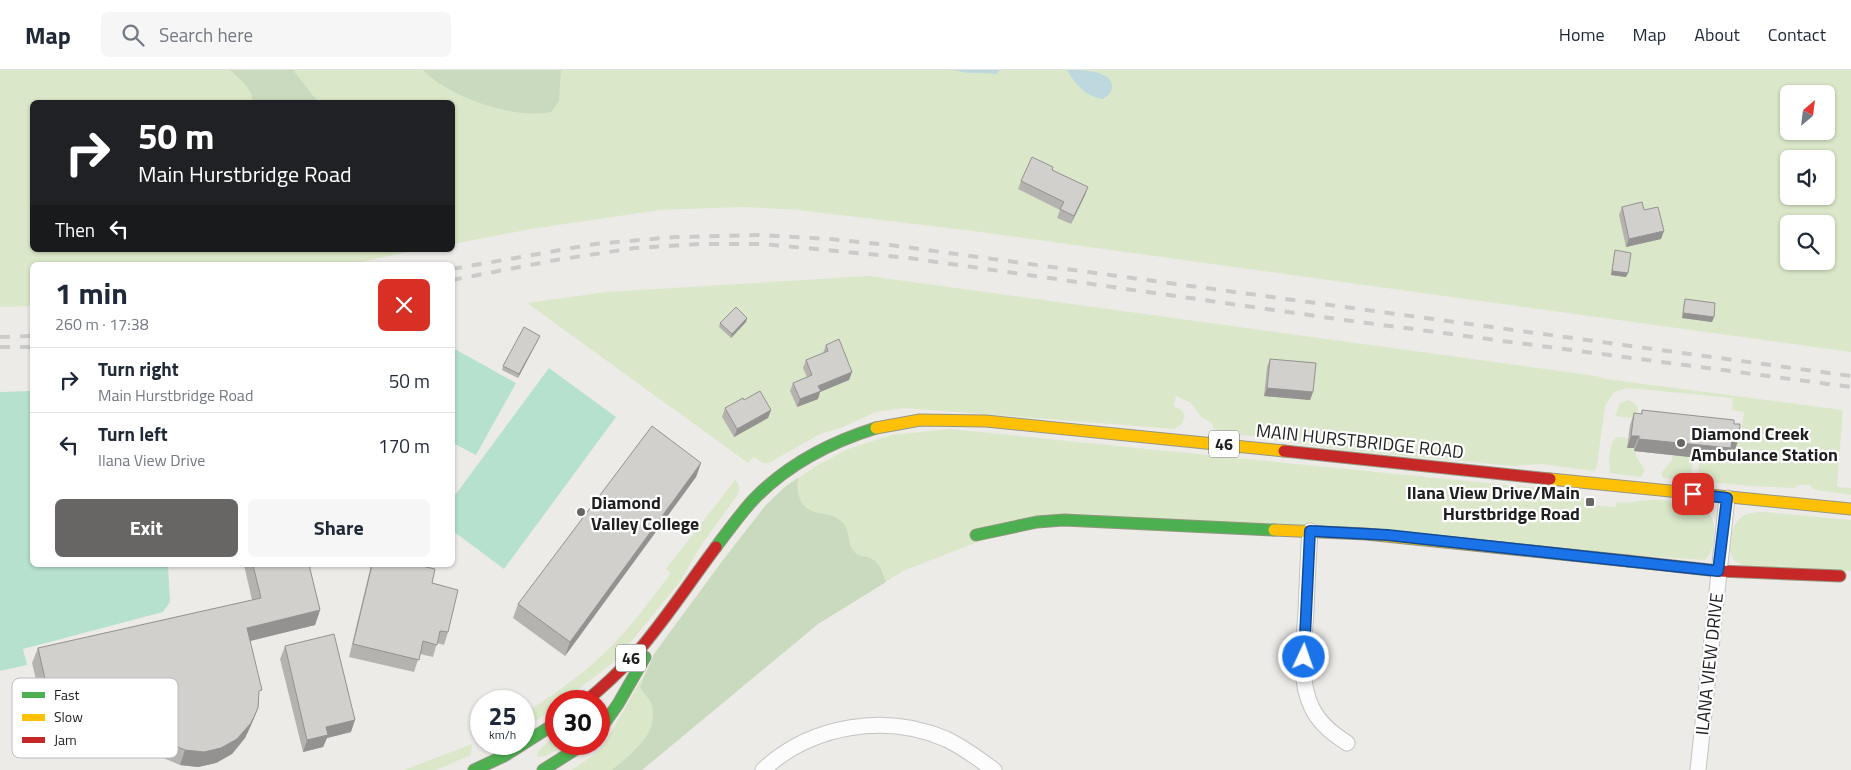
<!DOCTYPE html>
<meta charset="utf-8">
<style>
:root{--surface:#fff;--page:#f6f6f7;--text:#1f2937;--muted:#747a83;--line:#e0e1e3;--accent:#676665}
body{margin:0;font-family:"Titillium Web",sans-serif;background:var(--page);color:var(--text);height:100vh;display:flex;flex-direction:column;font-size:19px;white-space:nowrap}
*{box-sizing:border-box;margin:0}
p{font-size:16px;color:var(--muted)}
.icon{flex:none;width:28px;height:28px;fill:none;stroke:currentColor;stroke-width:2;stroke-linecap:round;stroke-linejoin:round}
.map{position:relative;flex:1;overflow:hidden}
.side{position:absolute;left:30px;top:192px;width:425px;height:305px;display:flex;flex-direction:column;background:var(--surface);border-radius:8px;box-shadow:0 1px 4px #0004}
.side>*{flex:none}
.banner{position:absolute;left:30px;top:30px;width:425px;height:152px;border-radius:8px;box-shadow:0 1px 4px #0004;background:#202124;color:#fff;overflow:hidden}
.needle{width:32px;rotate:28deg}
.controls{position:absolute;left:1780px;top:15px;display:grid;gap:10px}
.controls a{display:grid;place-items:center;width:55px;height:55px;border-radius:8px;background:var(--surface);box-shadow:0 1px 4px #0004;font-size:25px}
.speed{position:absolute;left:470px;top:620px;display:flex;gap:10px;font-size:25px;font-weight:700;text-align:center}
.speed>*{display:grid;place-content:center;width:65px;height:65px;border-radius:50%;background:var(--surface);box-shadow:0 1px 4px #0004;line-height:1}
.speed small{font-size:12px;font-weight:400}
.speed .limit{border:8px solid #d22;background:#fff;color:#111}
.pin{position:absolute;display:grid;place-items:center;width:42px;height:42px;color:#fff;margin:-21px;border-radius:10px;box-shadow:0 2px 8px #0006}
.me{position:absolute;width:55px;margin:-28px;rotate:3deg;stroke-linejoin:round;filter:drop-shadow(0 0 4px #0008)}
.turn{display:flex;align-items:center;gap:18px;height:105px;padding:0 25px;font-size:22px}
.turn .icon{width:65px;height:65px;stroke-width:2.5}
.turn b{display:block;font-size:35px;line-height:42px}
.then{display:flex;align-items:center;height:48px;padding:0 25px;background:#0003;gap:10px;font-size:19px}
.round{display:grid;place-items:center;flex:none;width:52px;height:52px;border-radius:8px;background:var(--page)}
.overview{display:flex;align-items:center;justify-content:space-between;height:85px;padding:0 25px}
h1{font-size:30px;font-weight:700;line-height:38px}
.primary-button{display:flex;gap:10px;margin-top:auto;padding:10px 25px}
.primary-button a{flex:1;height:58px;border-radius:8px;background:var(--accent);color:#fff;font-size:20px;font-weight:700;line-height:58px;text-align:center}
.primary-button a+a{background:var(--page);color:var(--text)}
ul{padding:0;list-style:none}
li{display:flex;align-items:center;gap:15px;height:65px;padding:0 25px;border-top:1px solid var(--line)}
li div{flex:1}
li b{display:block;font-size:19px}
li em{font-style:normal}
header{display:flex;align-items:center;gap:30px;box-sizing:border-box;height:70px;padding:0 25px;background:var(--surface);border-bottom:1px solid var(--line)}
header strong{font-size:24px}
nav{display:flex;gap:28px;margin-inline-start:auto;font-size:18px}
.search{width:350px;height:45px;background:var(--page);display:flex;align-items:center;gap:12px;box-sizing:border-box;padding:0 18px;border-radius:8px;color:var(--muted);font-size:19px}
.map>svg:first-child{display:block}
.grass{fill:#dae8c9;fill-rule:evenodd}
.forest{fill:#c9dabf}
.pitch{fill:#b6e1ce}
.water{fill:#bdd8de}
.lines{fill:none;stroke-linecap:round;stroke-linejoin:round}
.street-casing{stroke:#c4c3c2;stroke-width:17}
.fast-casing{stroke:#959681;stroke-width:13}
.slow-casing{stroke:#959681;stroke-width:13}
.jam-casing{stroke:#959681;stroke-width:13}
.street{stroke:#fcfcfc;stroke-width:15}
.fast{stroke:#4caf50;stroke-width:11}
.slow{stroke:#ffc107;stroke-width:11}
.jam{stroke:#c62828;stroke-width:11}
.rail{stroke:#cbcbca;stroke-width:4;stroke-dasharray:10 10;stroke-linecap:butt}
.wall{fill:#b5b3b0}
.shaded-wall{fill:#939290}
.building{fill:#d2d0cd;stroke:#939290}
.route-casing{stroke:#114b97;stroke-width:12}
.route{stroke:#1a73e8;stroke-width:9}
.poi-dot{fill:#676665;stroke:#fff;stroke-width:2}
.labels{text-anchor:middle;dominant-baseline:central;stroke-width:4.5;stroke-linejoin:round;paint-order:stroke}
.shield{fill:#fff;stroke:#626262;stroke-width:1}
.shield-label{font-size:16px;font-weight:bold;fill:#1f1f1f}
.poi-label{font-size:18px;font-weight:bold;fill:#1f1f1f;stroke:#fff;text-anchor:start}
.street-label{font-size:18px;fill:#1f1f1f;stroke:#fff}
.key{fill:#fff;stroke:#bcbcbc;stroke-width:1}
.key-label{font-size:14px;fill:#1f1f1f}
</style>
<header>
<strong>Map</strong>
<div class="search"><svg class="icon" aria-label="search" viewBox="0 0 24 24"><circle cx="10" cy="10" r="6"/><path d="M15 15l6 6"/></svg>Search here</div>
<nav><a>Home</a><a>Map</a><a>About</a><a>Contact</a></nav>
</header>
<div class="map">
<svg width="1851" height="700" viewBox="0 0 1851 700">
<rect width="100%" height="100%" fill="#edebe8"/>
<path class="grass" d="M0,0H1851V282L973,161L798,140L744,137L660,140L531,159L453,174L452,32H32V180H417L347,195H32V236L0,237ZM1789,24H1826V61H1789ZM1789,89H1826V126H1789ZM1789,154H1826V191H1789Z
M869,206L1596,306L1606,309L1843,340L1837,417L1851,418V425L1816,420L1812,418L1811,415H1798L1794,418L1751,416L1663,408L1661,403L1672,390V386H1690V389L1693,390L1691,404H1698L1700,387L1728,379L1738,364H1741L1744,342L1732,340L1733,328L1628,318L1614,322L1605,336L1597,396L1594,401L1541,394L1512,396C1427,387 1342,383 1259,367C1245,364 1227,366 1214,359L1212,353L1201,347L1191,333L1176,326L1174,336L1182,340L1185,346L1182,354L1174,359L906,338L876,342L843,357L820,364L769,393H763L754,387L748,393L527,233L606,222Z
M1627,330C1635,331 1641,338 1636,346L1631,348L1615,346L1620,333Z
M950,359L1556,420L1588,429V435L1616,437L1617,432C1628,434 1640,430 1652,430C1659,429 1667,431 1674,432C1694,435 1716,436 1714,462C1713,473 1714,483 1704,490L1064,444L975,473L903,501L818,554L642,700H572L596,683L605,673L662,573L739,469L775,426L786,416L816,396L848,379L891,365Z
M1617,367L1628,368L1627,378H1634V381L1636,382V386L1645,400L1641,407L1610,403C1609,394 1608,372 1617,367Z
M735,410C741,415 740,421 736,427L700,477L680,512L616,590L563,631H556V637L524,659V644C549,627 575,610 598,589C626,564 648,533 671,503L666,499Z
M1765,442L1851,450V501L1748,497C1743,495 1738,494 1734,490C1725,479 1730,454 1742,447C1749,442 1757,442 1765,442Z
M556,664V674H569L545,686L537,687L538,682Z
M472,674L471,685L436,700H404Z"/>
<path class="forest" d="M230,0H293L318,32H252C254,19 239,9 230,0Z
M423,0H561L559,31L551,42C516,50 448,27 423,0Z
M798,408C796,420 799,436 812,441C822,445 832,443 841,451C850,458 847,469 852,479C857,488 869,485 875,491C881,496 883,505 886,512L818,554L642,700H612C631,684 659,664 652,636C651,629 643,624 640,617L654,584L720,494L765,436L786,416Z"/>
<path class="pitch" d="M453,278L516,313L476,385L453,373Z
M549,298L616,347L504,499L453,461V428Z
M32,321V495H168L170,532L163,542L23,579L27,595L0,601V322Z"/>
<path class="water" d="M955,0H1000L996,4C983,2 968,5 955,0Z
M1067,0C1080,0 1112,0 1112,16C1112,22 1108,26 1103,29C1086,27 1075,14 1067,0Z"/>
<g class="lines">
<g class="street-casing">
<path id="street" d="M1310,461C1308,488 1307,515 1306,542C1304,573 1298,610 1312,638C1320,654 1333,664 1347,673
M763,700C811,655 885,643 946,669C963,677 979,689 994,700
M1698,700L1727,428"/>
</g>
<g class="fast-casing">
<path id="fast" d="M976,465L1037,452L1064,450L1274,460
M716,477C728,461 740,444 754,429C787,395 831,372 876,358
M599,661L618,634L645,587
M474,700L504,686L556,653
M543,700L584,674"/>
</g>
<g class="slow-casing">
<path id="slow" d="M876,358L920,350L986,351L1284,381
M1550,409L1851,439
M1274,460L1366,464L1628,491"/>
</g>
<g class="jam-casing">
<path id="jam" d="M1284,381L1550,409
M1628,491L1719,501L1840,506
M586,631C603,617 619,602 634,586C664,552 689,513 716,477"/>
</g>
<use href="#street" class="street"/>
<use href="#fast" class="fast"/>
<use href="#slow" class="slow"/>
<use href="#jam" class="jam"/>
<path class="rail" d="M452,199L595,174L675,167L759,165L830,169L890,175L1851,306
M452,210L556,190L635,178L701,174H764L909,188L1337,249L1851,317
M0,267L32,266
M0,277H32"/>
</g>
<path class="wall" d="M1052,100L1088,117L1085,125L1071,154L1057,148L1060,140L1018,119L1021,111Z
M1622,137L1644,140L1661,169L1626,177L1619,145Z
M1615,180L1628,203L1626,207L1611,205L1614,185Z
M1685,229L1714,247L1712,252L1682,248L1684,233Z
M747,248L746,252L731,268L719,257L720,253Z
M538,270L518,308L502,300L503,296Z
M826,275L852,302L849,310L820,322L818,329L797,337L790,321L793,313L807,307L803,298L806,290L823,283Z
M1270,289L1313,322L1310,330L1264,326L1267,297Z
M744,330L771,340L768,348L734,367L722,347L725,338Z
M1642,340L1734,354L1735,380L1731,379L1727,391L1634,381V378H1627L1630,355L1634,343L1641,344Z
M701,393L696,407L565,586L513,548L518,534Z
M244,495H309L320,540L315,555L250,571L259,628L258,638L252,653L245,668L232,684L216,693L198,697L180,695L149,682L127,664L53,681L32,593L38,578L252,530Z
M371,495H417L432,513L448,562L444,575L437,573L433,587L420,584L414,602L349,587Z
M285,576L351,662L327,668L323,677L303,682L280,589Z"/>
<path class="shaded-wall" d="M1088,117L1085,125L1071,154L1074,146Z
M1664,161L1661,169L1626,177L1629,169Z
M1612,201L1628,203L1626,207L1611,205Z
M1683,243L1714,247L1712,252L1682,248Z
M747,248L746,252L731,268L732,264Z
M540,266L538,270L518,308L519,304Z
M852,302L849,310L820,322L818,329L797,337L800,329L818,316Z
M1267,318L1313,322L1310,330L1264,326Z
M771,340L768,348L734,367L737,359Z
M1631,366H1639L1634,378H1627Z
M1732,367L1739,368L1735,380L1731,379L1727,391L1634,381L1639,369Z
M701,393L696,407L565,586L570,572Z
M320,540L315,555L242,573L247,558Z
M258,638L252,653L245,668L232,684L216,693L198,697L180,695L185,680Z
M133,649L127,664L53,681L58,666Z
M355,650L351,662L327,668L323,677L303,682L307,670L326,657Z"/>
<path class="building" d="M1032,87L1053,97L1052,100L1088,117L1074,146L1060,139L1064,132L1021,111Z
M1642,132L1644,140L1658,137L1664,161L1629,169L1622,137Z
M1615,180L1631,183L1628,203L1612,201Z
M1685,229L1715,233L1714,247L1683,243Z
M736,237L747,248L732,264L720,253Z
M524,257L540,266L519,304L503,296Z
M839,269L852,302L818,316L821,321L800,329L793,313L812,305L806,290L828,281L826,275Z
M1270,289L1316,293L1313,322L1267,318Z
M760,321L771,340L737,359L725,338L743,328L744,330Z
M1642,340L1734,350V354H1740L1739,368L1732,367L1731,378L1639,369V366H1631L1634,343L1642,344Z
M652,356L701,393L570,572L518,534Z
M253,495H309L320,540L247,558L262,620L259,621L258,638L251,653L237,669L221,678L204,682L185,680L154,667L133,649L58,666L38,578L261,528Z
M372,495H417L435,499L432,513L458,520L448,562L440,561L437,575L423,571L419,590L353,574Z
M334,564L355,650L326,657L328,665L307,670L285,576Z"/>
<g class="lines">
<g class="route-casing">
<path id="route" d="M1304,587L1310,461L1387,465L1718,501L1727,428L1693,424"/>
</g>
<use href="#route" class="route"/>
</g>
<g class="poi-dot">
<circle cx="1681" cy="373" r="5"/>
<rect x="1585" y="427" width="10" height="10" rx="2.5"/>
<circle cx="581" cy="442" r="5"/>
</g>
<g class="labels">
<g class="shield">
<rect x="1209" y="360.5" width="30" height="27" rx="4"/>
<rect x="616" y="574.5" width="30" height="27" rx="4"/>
</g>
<g class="shield-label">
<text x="1224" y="374">46</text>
<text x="631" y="588">46</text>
</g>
<g class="poi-label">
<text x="1691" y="363">Diamond Creek<tspan x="1691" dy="21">Ambulance Station</tspan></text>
<text x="1580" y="422" text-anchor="end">Ilana View Drive/Main<tspan x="1580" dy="21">Hurstbridge Road</tspan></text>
<text x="591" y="432">Diamond<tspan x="591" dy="21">Valley College</tspan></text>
</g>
<g class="street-label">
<text transform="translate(1360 371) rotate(6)">MAIN HURSTBRIDGE ROAD</text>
<text transform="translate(1709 594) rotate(-84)">ILANA VIEW DRIVE</text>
</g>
</g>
<rect x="12" y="608" width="166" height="80" rx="8" class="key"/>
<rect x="22" y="622" width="23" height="6" fill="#4caf50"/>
<rect x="22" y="644" width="23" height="7" fill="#ffc107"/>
<rect x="22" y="667" width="23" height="6" fill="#c62828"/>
<g class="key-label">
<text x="54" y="630">Fast</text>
<text x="54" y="652">Slow</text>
<text x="54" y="675">Jam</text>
</g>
</svg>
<div class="controls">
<a><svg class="needle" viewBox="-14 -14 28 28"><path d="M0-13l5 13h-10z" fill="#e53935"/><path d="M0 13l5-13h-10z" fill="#747a83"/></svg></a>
<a><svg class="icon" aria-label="sound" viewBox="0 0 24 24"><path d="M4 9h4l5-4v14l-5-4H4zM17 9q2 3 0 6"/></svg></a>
<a><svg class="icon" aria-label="search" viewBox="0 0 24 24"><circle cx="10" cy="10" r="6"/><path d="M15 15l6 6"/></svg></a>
</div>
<div class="speed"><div>25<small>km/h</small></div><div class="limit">30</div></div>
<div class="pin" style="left:1693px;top:424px;background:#d93025"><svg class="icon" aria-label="arrive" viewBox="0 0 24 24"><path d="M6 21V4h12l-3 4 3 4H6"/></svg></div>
<svg class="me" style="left:1304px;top:587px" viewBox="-20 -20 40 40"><circle r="17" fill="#1a73e8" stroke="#fff" stroke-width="3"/><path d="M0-11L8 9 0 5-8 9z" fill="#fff"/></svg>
<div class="banner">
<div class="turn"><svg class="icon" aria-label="right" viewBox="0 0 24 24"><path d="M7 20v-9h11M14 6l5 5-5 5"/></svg><div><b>50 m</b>Main Hurstbridge Road</div></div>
<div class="then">Then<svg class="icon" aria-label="left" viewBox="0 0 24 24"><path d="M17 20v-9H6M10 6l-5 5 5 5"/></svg></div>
</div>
<section class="side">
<div class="overview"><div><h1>1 min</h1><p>260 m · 17:38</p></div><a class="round" style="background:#d93025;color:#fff"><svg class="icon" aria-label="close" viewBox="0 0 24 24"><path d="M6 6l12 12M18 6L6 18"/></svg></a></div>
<ul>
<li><svg class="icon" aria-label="right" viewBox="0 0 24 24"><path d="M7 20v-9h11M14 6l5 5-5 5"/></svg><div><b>Turn right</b><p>Main Hurstbridge Road</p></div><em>50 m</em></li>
<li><svg class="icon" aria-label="left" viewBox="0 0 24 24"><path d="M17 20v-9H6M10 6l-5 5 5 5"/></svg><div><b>Turn left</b><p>Ilana View Drive</p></div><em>170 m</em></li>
</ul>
<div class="primary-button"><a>Exit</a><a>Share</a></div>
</section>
</div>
